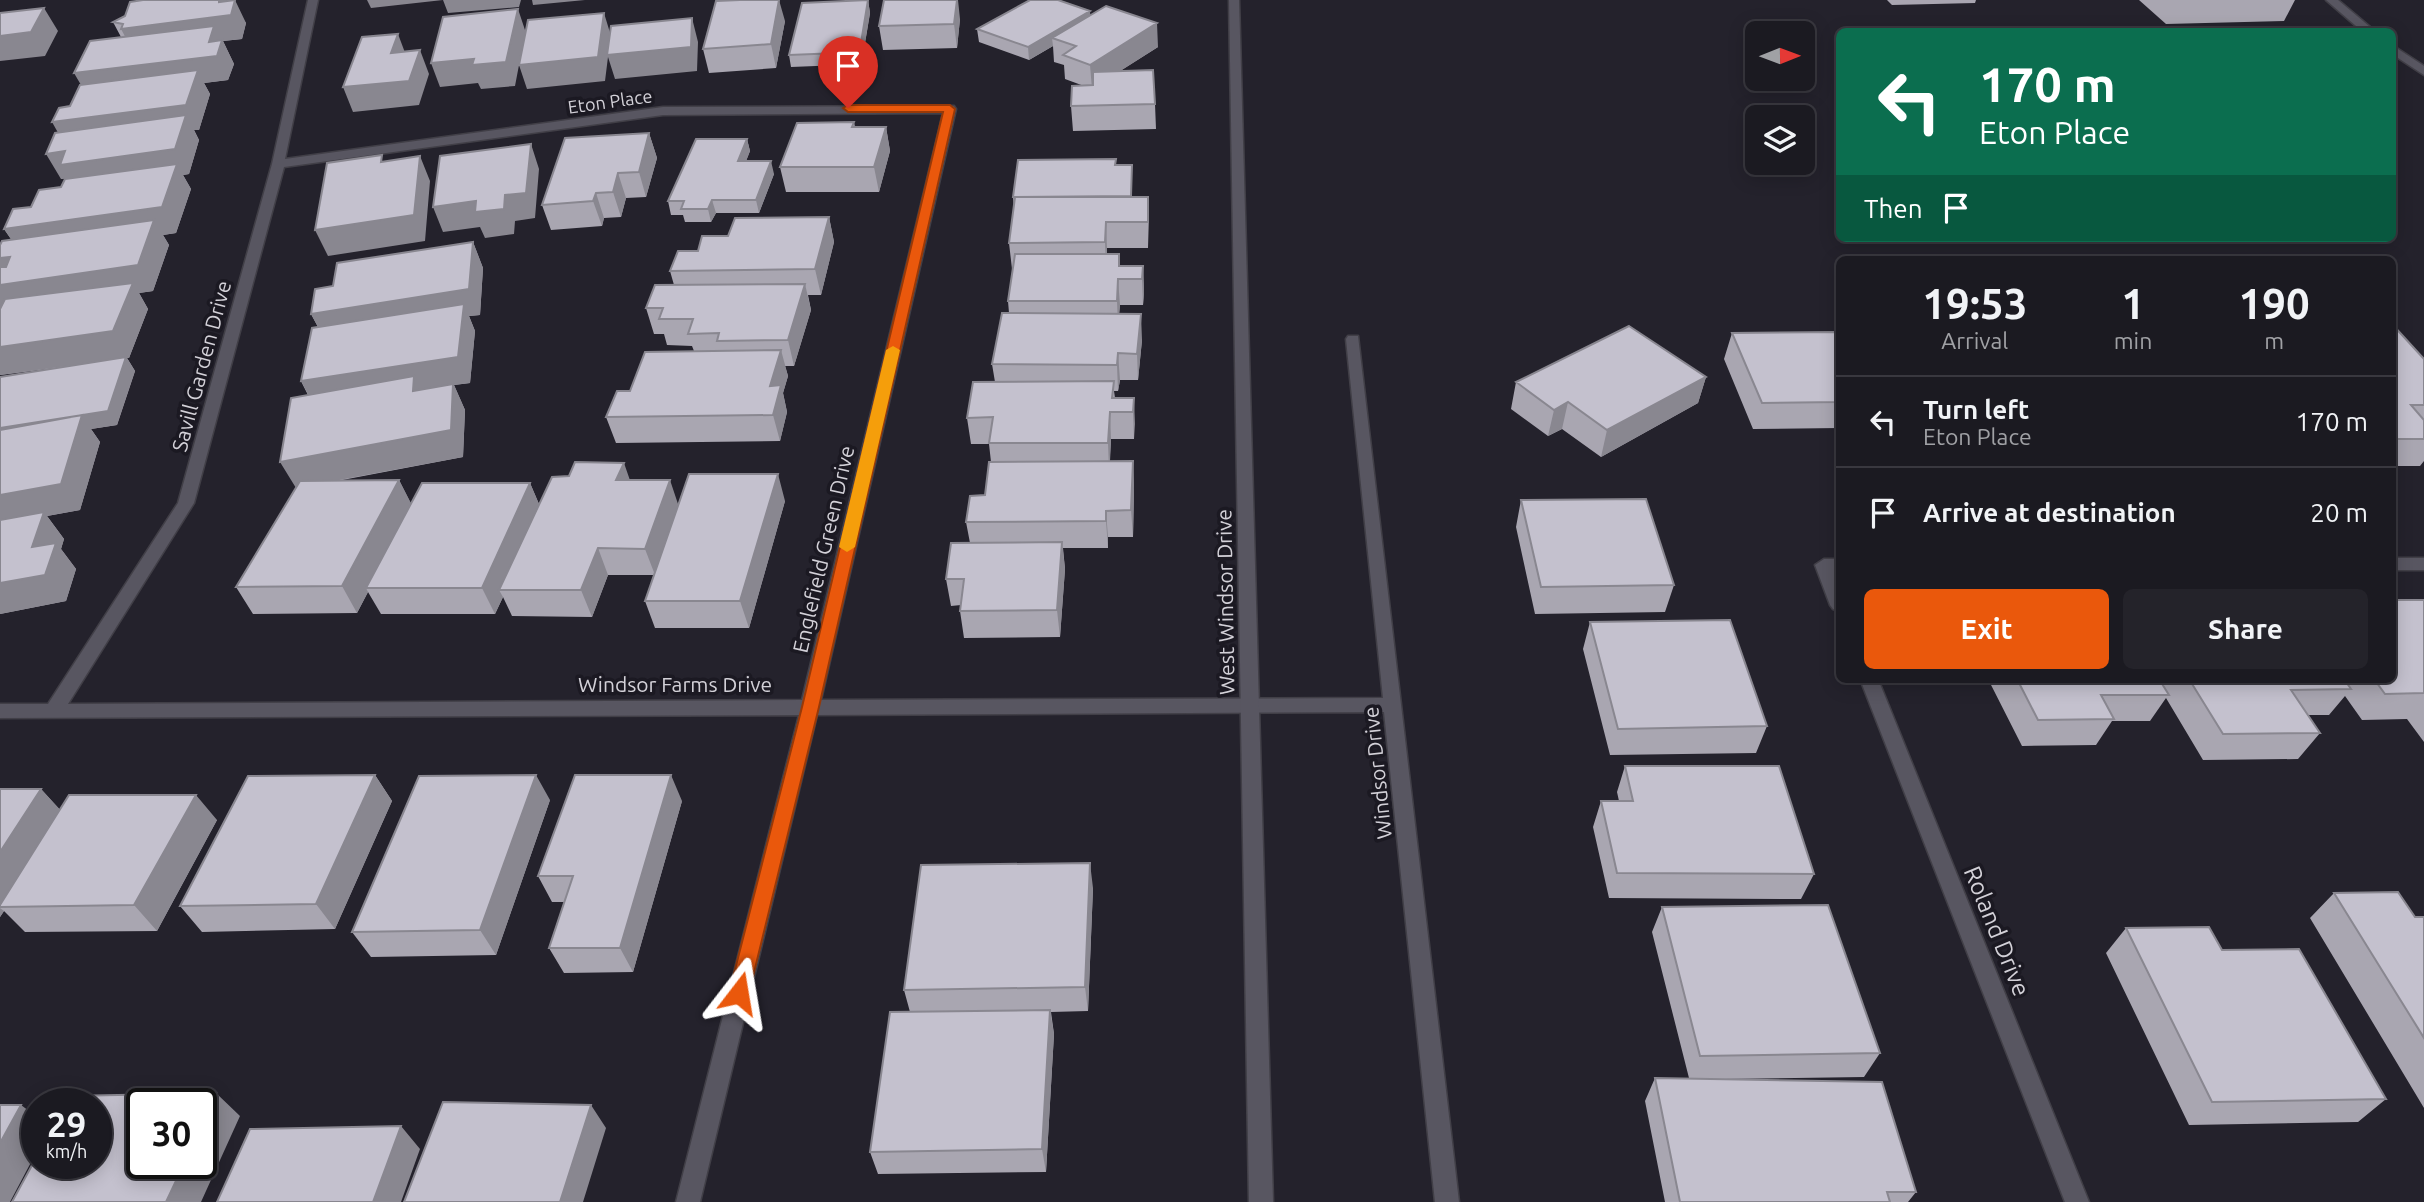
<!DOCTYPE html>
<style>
:root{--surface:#1b1a21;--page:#24232a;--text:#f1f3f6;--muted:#a0a1a5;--line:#39383f;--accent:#ea580c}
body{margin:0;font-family:Ubuntu,sans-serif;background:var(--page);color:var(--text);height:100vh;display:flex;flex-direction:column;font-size:26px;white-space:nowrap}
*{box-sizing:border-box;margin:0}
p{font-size:23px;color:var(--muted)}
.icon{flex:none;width:38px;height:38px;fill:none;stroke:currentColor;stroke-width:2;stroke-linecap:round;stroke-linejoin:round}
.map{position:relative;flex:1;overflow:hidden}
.sheet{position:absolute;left:1836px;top:256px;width:560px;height:427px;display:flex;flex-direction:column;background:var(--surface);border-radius:10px;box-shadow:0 4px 18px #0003,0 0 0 2px var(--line)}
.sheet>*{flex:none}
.guide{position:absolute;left:1836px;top:28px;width:560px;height:214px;border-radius:10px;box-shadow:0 4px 18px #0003,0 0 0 2px var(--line);background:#0b6e4f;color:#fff;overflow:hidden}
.needle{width:46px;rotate:89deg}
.tools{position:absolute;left:1745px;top:21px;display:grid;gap:14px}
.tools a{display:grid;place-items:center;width:70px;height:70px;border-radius:10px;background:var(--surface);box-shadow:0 4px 18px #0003,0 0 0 2px var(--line);font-size:35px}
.speed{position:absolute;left:21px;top:1088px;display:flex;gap:14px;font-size:35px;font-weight:700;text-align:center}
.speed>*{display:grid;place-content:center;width:91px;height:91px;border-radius:50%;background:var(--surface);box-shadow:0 4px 18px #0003,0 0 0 2px var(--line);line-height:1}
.speed small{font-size:18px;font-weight:400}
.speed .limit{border:4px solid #111;border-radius:10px;background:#fff;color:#111}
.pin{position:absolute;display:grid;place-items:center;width:60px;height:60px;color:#fff;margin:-72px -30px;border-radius:50% 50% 50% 0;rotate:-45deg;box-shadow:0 0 7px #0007}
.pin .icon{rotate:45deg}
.me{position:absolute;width:77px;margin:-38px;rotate:14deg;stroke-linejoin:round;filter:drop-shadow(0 0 5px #0008)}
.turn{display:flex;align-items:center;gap:24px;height:147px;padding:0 28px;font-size:32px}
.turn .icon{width:91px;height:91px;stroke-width:2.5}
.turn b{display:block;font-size:49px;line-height:60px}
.then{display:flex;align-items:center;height:66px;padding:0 28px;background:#0003;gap:14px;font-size:26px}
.eta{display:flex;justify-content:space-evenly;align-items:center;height:119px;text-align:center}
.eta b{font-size:42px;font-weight:700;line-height:49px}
.action{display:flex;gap:14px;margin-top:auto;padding:14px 28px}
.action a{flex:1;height:80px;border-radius:10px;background:var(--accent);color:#fff;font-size:28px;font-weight:700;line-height:80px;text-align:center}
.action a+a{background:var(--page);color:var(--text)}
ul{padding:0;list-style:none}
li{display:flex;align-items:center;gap:21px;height:91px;padding:0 28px;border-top:2px solid var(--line)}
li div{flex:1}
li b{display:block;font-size:26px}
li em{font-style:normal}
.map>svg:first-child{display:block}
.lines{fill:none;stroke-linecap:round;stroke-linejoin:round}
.lane-casing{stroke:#413f47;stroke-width:3}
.street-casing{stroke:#413f47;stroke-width:3}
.secondary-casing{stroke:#413f47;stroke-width:3}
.lane{fill:#585661;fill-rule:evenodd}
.street{fill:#585661;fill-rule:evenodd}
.secondary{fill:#585661;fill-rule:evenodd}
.wall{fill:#a9a6b1}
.shaded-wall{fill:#898790}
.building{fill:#c4c1ce;stroke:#898790;stroke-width:2}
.route{fill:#ea580c;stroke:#983908;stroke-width:2}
.slow{fill:#f59e0b}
.labels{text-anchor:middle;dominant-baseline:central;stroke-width:7;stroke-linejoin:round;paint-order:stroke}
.far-street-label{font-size:18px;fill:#d3d1d8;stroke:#1b1922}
.street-label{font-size:21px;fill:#d3d1d8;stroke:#1b1922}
.near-street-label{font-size:24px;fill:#d3d1d8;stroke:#1b1922}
</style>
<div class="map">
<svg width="2424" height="1202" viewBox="0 0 2424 1202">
<rect width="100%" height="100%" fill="#24222c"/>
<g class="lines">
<g class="lane-casing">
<path id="lane" d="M2326,0H2338L2376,32H2363Z
M2392,45L2424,66V75L2392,54Z"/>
</g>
<g class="street-casing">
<path id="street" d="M308,0H318L285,159L663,107L954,106L956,109L821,700L1383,698L1346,339L1348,336H1358L1459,1202H1435L1384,712L817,715L700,1202H676L799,715L0,718V704H48L178,503L272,164ZM943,113L802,700L68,704L194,503L284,167L663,115Z
M2392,558H2424V570H2392Z
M1824,559H1839V571H1835L1839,583V611L1833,609L1830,605L1815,565Z
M1860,679H1878L2089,1202H2065Z"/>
</g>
<g class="secondary-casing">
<path id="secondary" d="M1229,0H1239L1273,1202H1249Z"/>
</g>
<use href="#lane" class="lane"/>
<use href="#street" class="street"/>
<use href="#secondary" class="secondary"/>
</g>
<path class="wall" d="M143,0H226L246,23L242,39L223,41L234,64L228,80L204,83L210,94L199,130H194L199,140L189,174L183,175L191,189L176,233L163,235L169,245L153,291L139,293L148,309L129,358H127L135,371L117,425L91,429L100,442L80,510L47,516L64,539L61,549L76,569L66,601L0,614V377L86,364L0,375L11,239L4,229L31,207L61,187L68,178L61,179L58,133L81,85L121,37L113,22L125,16Z
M868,0L870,13L863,55L843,56L841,65L791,67L789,55Z
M1887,0H1976L1975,3L1892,5Z
M2139,0H2295L2284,21L2166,24Z
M1090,15L1158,47L1120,71L1155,104L1156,129L1073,131L1071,106L1084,86L1065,79L1064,65L1054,62L1053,46L1029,60L979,42L977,29Z
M960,19L957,48L883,50L879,26Z
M785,21L776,68L709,73L703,49Z
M854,122L855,127H886L890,151L879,192H786L780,167Z
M649,133L657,158L646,197L626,198L621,217L604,218L602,226L551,230L542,205Z
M747,139L750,151L746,161L774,174L759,213H716L711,222H685L683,215H671L668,201Z
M1116,165H1132V197H1148V248H1107V254H1119L1120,266H1143L1144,292L1143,305H1120L1119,314L1142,340L1138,380H1120L1118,391H1114L1115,398H1134V439H1111L1110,461H1133L1134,488L1133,537H1108V548H1063L1065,569L1060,637L964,638L960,611L961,605L951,606L946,579L970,543L966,522L985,495L991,462L989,444H971L967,418L995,382L992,364L1009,313L1008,301L1013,269H1012L1009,243L1014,209L1013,197Z
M829,217L834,242L821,295H808L811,310L794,366H785L788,376L783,393L787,412L780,441L616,443L606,417L630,391L694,351L692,346L667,345L664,334H654L646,308L674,285L670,271L698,251L728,236Z
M473,242L483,268L480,315L469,316L475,331L470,383L454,385L465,410L463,457L337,481L399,480L411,504L530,483L539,504L630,480L679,505L785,501L749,628H655L645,601L654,575H608L592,617L512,616L503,597L495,614H381L368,592L357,613L253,614L236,587L296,488L308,395L301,381L318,327L311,314L333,286Z
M2392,324L2424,359V461L2420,466H2392Z
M1839,332V428L1753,429L1724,359L1732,333Z
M1706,377L1698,403L1601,457L1562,429L1548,436L1511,409L1516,382Z
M1521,500L1674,585L1665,612L1535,614L1516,527Z
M2424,600V742L2407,719L2362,720L2345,696L2329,715H2308L2320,733L2298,759L2203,760L2166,698L2150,721H2112L2096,745L2022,746L1988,679H2392Z
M1590,622L1767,726L1756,753L1610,755L1583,649Z
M1625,766L1814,874L1801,899L1609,898L1593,827L1601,801H1619L1617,792Z
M375,775L392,801L335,929L202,932L180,906Z
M0,789H41L60,810L217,820L157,931L25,932L4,911L0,917Z
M550,800L496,955L371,957L352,932Z
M682,801L633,972L564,973L549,948L564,902H552L538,876Z
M1093,888L1088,1011L1051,1012L1054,1034L1046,1172L878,1174L870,1152L910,1012L904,990Z
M2334,893L2415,917H2424V1108L2310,918Z
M1662,907L1880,1053L1864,1077L1724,1079L1916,1192L1908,1202H1665L1645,1101L1655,1078H1689L1652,932Z
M2126,928L2222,950L2386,1099L2358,1122L2189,1125L2106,953Z"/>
<path class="shaded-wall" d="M219,0H226L232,11L235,0L246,23L242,39L223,41L234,64L228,80L204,83L210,94L199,130H194L199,140L189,174L183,175L191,189L176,233L163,235L169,245L153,291L139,293L148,309L129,358H127L135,371L117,425L91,429L100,442L80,510L47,516L64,539L61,549L76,569L66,601L0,614V428L126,358L0,375V258L21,254L4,229L162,207L68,178L61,179L46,154L66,147L52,122L88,97L74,73L134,53L121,29L219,2Z
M367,0H443L371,8Z
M443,0H521L519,7L448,13Z
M532,0H585L533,5Z
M779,0L785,21L776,68L771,44Z
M868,0L870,13L863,55L861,43Z
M957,0H958L960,19L957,48L954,24Z
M44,8L58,31L45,56L0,61V36Z
M518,9L526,33L604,13L611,36L692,18L698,42L697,71L615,79L608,57L605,81L527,89L519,65L515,86L481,89L478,83L440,87L431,63Z
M1090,11L1091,23L1052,38L1053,46L1029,60L1028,47Z
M1157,23L1158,47L1092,89L1090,65Z
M398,34L407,58L391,53Z
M841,44L843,56L841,65L839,53Z
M420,50L429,74L419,105L353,112L343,87Z
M886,127L890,151L879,192L874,167Z
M649,133L657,158L646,197L639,172Z
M747,139L750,151L741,174L738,161Z
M531,144L539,169L535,218L515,221L514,234L485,238L480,227L443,232L433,207L505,195Z
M420,156L430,181L425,241L328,256L315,230Z
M771,161L774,174L759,213L756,200Z
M618,173L626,198L621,217L613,192Z
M596,193L604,218L602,226L593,201Z
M1148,197L1149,222L1148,248Z
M712,200L716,213L711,222L708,209Z
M829,217L834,242L821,295L815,269Z
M1106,222L1107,248L1106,268L1105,242Z
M473,242L483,268L480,315L469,316L475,331L470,383L454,385L465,410L463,457L296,488L280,462L315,408L301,381L325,340L311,314Z
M1143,266L1144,292L1143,305L1142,279Z
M1118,279L1120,305L1118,327L1117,301Z
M805,284L811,310L794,366L788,340Z
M1141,314L1142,340L1138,380L1137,354Z
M781,350L788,376L783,393L787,412L780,441L773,415L770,386Z
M1118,353L1120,380L1118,391L1117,365Z
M1706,377L1698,403L1601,457L1607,430Z
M1134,398L1135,424L1134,439L1133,412Z
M1568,402L1562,429L1548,436L1554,410Z
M1110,412L1111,439L1109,470L1108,443Z
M1133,461L1134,488L1133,537L1131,510Z
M624,463L633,489L616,480Z
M778,474L785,501L749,628L740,601Z
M399,480L413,507L366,588L368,592L357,613L342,586Z
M670,480L679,507L655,575L645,549Z
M530,483L541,509L499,590L503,597L495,614L482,588Z
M1106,511L1108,537V548L1106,521Z
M1062,542L1065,569L1060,637L1057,610Z
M598,548L608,575L592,617L581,590Z
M375,775L392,801L335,929L316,904Z
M536,775L550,800L496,955L480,930Z
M671,775L682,801L633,972L620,948Z
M41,789L65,815L0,907V852Z
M196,795L217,820L157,931L134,905Z
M1090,863L1093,888L1088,1011L1085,987Z
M0,908L4,911L0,917Z
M1050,1010L1054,1034L1046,1172L1042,1149Z
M216,1093L240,1116L201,1202H166L184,1164H201V1126Z
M21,1105L37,1117V1151L10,1202H0V1143Z
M591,1105L606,1128L583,1202H560Z
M401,1126L420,1149L401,1202H373Z"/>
<path class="building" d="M143,0H219V2L235,0L231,15L121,29L123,24L113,22L125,16L130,2Z
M740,0H779L771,44L703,49L716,1Z
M868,0L861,43L841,44L839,53L789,55L802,3Z
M884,0H957L954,24L879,26Z
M1030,0H1058L1090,11L1028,47L977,29Z
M1106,6L1157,23L1090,65L1063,55L1076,46L1052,38Z
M44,8L31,32L0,36V13Z
M518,9L506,62L472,65L474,59L431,63L443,17Z
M604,13L598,57L519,65L528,20Z
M692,18L691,47L607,55L611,26Z
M214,26L209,42L222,40L217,56L74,73L90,41Z
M398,34L391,53L420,50L409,81L343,87L362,37Z
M198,70L186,105L52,122L59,108L70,106L80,85Z
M1153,70L1155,104L1071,106L1072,86L1093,85V72Z
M186,115L175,149L60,165L65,151L46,154L55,133Z
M854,122L852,127H886L874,167H780L797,123Z
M649,133L639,172L618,173L613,192L596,193L593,201L542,205L565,138Z
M696,139H747L738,161H771L756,200H712L708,209H681L684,201H668Z
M531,144L526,193L505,195L504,209L475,212L476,201L433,207L440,156Z
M382,155L381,162L420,156L414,215L315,230L327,163Z
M1116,159L1115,165H1132L1131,196L1013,197L1018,160Z
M177,164L162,207L4,229L13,209L31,207L39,190L61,187L65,179Z
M1015,197H1148V222H1106L1105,242L1009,243Z
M829,217L815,269L670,271L678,251H698L702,236H728L735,218Z
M154,220L138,265L0,285V267H6L10,257L0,258V245L2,241Z
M473,242L469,289L311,314L315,289L333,286L337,263Z
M1015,254H1119V266H1143L1142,279H1118L1117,301H1008Z
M133,283L113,331L0,347V309L5,299Z
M805,284L788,340L717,341L719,333L688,334L693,319H659L663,308H646L655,285Z
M464,304L458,357L301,381L312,328Z
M1002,313L1141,314L1137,354L1118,353L1117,365L992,364Z
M2392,324L2424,359V405H2411L2424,420V439H2392Z
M1629,326L1706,377L1607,430L1568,402L1554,410L1516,382Z
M1839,332V402L1762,403L1732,333Z
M781,350L770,386L781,385L773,415L606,417L617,391H630L645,352Z
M126,357L108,411L0,428V377Z
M414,376L413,391L453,384L451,430L280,462L291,398Z
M1114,381L1112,398H1134L1133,412H1110L1108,443H989L993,417L967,418L973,382Z
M82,415L61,484L0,495V430Z
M1133,461L1131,510L1106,511V521L966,522L970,496L985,495L989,462Z
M575,462L624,463L616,480H670L645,549L598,548L581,590H499L552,477L569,476Z
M689,474H778L740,601H645Z
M399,480L342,586L236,587L300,481Z
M422,483H530L482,588H366Z
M1646,499L1674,585L1541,587L1521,500Z
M44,512L32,547L56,543L45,575L0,583V520Z
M1062,542L1057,610L960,611L964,579H946L951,543Z
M2392,600H2424V693L2385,694L2374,679H2392Z
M1730,620L1767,726L1618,729L1590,622Z
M2017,679H2159L2169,695H2101L2114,719L2038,720Z
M2189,679H2344L2351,689L2291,690L2320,733L2223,734Z
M1625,766H1779L1814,874L1617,873L1601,801H1633Z
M375,775L316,904L180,906L248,776Z
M536,775L480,930L352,932L419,776Z
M575,775H671L620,948H549L573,876H538Z
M0,789H41L0,852Z
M69,795H196L134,905L0,907V905Z
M1090,863L1085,987L904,990L921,865Z
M2398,892L2415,917H2424V1038L2334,893Z
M1828,905L1880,1053L1700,1056L1662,907Z
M2209,927L2222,950L2299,949L2386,1099L2212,1102L2126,928Z
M1050,1010L1042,1149L870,1152L890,1012Z
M1655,1078L1882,1082L1916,1192H1887L1890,1202H1680Z
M216,1093L201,1126V1104H142V1164H184L166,1202H12L37,1156V1164H96V1104H64L69,1096Z
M443,1102L591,1105L560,1202H404Z
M0,1105H21L0,1143Z
M401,1126L373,1202H217L250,1129Z"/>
<path class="route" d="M950,105L955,109L819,707L749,993L746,1000L739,1002L732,1000L729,993L802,707L943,112H848L843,108L848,105Z"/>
<path class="slow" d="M893,346L900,350L855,547L847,552L839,547L886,350Z"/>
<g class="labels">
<g class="far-street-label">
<text transform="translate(610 101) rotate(-8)">Eton Place</text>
</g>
<g class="street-label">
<text transform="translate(201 366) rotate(-75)">Savill Garden Drive</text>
<text transform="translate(823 549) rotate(-77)">Englefield Green Drive</text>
<text transform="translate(1225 602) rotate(-91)">West Windsor Drive</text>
<text x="675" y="684">Windsor Farms Drive</text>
<text transform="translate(1377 773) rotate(-96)">Windsor Drive</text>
</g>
<g class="near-street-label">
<text transform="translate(1997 931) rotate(68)">Roland Drive</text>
</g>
</g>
</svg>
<div class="tools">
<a><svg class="needle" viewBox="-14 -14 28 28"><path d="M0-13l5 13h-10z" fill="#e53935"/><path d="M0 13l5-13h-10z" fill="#a0a1a5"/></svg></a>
<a><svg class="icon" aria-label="layers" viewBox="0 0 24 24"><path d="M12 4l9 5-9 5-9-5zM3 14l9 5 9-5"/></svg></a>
</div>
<div class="speed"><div>29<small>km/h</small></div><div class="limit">30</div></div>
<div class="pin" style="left:848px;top:108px;background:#d93025"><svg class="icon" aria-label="arrive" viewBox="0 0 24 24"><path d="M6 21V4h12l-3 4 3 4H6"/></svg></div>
<svg class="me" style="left:739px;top:993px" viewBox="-20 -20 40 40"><path d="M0-17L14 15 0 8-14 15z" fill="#ea580c" stroke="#fff" stroke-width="4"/></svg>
<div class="guide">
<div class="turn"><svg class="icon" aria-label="left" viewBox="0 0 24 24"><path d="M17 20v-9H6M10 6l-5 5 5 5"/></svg><div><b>170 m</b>Eton Place</div></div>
<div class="then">Then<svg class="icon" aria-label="arrive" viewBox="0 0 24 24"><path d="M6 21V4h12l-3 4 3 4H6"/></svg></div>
</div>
<section class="sheet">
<div class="eta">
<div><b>19:53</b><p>Arrival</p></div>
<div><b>1</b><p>min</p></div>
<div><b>190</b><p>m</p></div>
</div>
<ul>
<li><svg class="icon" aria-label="left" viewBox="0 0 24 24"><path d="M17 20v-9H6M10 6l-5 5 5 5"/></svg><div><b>Turn left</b><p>Eton Place</p></div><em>170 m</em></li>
<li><svg class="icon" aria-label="arrive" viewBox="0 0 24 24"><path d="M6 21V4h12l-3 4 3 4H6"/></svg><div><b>Arrive at destination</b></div><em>20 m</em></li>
</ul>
<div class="action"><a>Exit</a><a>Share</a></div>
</section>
</div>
